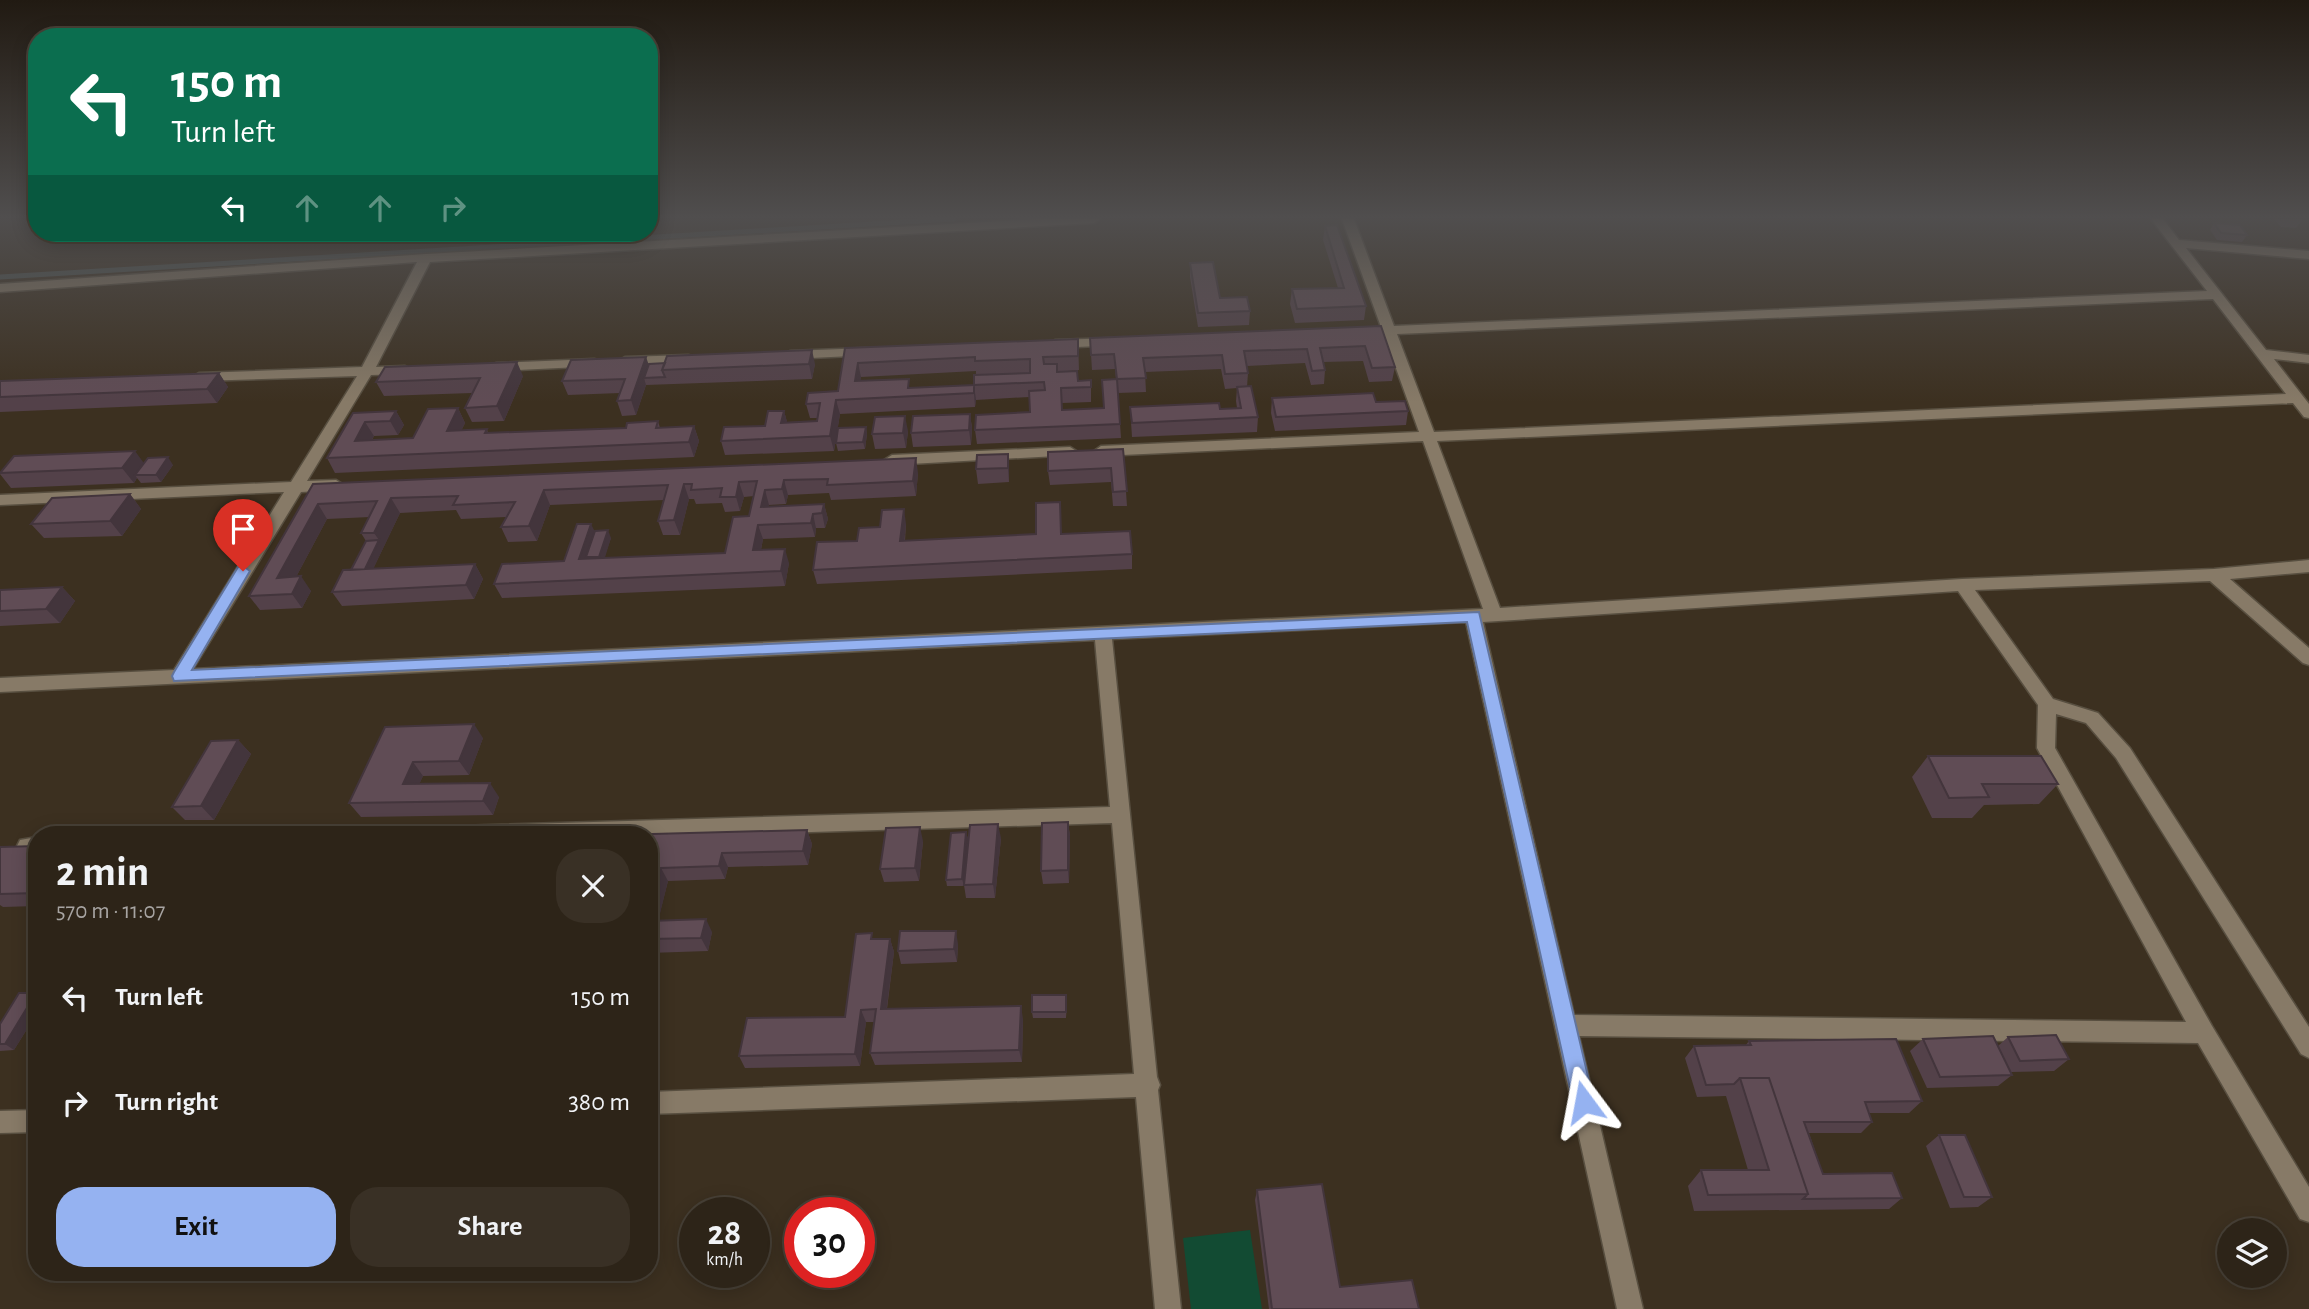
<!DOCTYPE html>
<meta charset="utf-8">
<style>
:root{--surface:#2d2418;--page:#393025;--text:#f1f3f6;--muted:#a7a4a2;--line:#484137;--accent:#95b2f1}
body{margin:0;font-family:"Alegreya Sans",sans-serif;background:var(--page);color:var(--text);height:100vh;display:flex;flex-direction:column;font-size:26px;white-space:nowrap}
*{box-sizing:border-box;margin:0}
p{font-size:23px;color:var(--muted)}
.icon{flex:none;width:38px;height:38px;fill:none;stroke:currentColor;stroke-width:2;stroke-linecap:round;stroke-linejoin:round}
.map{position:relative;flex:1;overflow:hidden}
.drawer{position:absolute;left:28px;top:826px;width:630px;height:455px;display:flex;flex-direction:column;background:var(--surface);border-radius:28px;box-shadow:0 4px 18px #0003,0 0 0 2px var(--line)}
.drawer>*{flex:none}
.top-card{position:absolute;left:28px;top:28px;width:630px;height:214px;border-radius:28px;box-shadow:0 4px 18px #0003,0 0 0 2px var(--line);background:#0b6e4f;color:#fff;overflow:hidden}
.controls{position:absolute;left:2217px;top:1218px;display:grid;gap:14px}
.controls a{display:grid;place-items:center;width:70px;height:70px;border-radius:50%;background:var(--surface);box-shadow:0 4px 18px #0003,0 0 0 2px var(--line);font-size:35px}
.speed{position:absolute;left:679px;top:1197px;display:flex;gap:14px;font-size:35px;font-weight:700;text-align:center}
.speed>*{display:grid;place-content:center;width:91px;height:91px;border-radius:50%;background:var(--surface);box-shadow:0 4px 18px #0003,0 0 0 2px var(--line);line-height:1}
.speed small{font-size:18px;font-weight:400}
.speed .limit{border:10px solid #d22;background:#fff;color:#111}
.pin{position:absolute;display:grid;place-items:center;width:60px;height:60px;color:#fff;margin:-72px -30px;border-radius:50% 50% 50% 0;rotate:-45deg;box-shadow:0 0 7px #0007}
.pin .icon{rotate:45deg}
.me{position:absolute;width:77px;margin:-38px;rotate:347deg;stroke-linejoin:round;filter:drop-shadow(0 0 5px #0008)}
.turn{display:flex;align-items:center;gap:24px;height:147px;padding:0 28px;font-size:32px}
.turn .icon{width:91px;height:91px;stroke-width:2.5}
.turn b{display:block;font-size:49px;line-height:60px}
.lanes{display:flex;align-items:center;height:66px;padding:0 28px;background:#0003;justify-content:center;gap:35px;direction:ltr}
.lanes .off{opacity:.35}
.round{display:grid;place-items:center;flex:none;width:74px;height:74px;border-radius:28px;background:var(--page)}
.head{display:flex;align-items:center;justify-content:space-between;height:119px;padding:0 28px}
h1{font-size:42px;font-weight:600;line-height:52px}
.primary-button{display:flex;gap:14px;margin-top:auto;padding:14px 28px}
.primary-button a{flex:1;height:80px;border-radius:28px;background:var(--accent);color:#111;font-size:28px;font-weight:600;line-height:80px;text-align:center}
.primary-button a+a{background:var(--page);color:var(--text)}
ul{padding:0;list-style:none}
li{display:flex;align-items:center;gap:21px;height:105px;padding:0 28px}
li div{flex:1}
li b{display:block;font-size:26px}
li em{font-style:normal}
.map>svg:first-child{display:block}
.green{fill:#124b33}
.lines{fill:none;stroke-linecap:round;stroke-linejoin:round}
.stream{stroke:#4c5553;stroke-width:5}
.minor-casing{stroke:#584f40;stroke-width:3}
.minor{fill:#877a67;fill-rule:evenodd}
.wall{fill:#534149;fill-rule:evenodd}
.shaded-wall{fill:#43353c}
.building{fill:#604c55;stroke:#43353c;stroke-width:2;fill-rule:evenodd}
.route{fill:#95b2f1;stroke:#61749d;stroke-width:2}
</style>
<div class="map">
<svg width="2309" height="1309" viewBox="0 0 2309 1309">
<rect width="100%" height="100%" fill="#3c3020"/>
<path class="green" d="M1250,1230L1262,1309H1191L1183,1238Z"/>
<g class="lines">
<path class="stream" d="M0,277L954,219"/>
<g class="minor-casing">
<path id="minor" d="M1038,219H1100L1094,223L430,262L376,367L405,366L412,370L405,374L371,375L307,481L336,480L344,485L336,490L301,492L193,669L1483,609L1423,441L1101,456L1094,451L1101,446L1419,432L1384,335L1360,336L1353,332L1360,328L1381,327L1342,219H1354L1394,326L2207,291L2151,219H2163L2179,240L2309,251V259L2186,248L2266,350L2309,355V363L2274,359L2309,404V418L2304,417L2293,403L1437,441L1500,608L1962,579L2214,569L2309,560V572L2230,579L2309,648V665L2303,663L2210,581L1975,590L2053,699L2098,713L2130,748L2309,1027V1058L2301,1054L2116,758L2086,723L2056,714L2055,748L2212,1026L2309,1187V1222L2300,1219L2198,1043L1579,1036L1643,1309H1617L1466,622L1112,639L1157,1077L1160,1085L1158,1090L1181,1309H1155L1136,1097L649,1114V1092L1134,1074L1112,823L649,837L412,835L415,829L422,827L1110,807L1095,640L0,692V678L174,670L284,492L0,505V495L291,482L357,376L199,381L192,377L199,373L362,367L417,262L0,292V284L426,254ZM2213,299L2286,394L1434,432L1397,334ZM1958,591L2038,705L2037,748L2186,1022L1574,1015L1483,622Z
M1115,338L1122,342L1120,345L1055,348L1048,344L1055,340Z
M867,348L872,349V355L790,359L783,355L790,351Z
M688,355L693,356V362L625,365L618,361L625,357Z
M594,359L599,360V366L496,371L489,367L496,363Z
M1070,447L1078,452L1075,455L892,465L884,460L892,455Z
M37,837V853L20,852L17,846L20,840Z
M37,1110V1132L0,1133V1111Z"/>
</g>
<use href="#minor" class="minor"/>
</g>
<path class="wall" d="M2274,219H2303L2296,228L2281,227Z
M2214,223L2247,235L2242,242L2217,240L2210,230Z
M1325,226L1366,306L1364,320L1295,323L1290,304L1292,289L1338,288L1323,240Z
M1190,263L1220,298L1250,311L1249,325L1198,327L1190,277Z
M1381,326L1395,367L1392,381L1369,382L1363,361L1323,362L1325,370L1324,384L1311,385L1305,363L1247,366L1248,373L1247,387L1258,417L1257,432L1132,437L1130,407L1220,409L1237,408L1236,401L1237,388L1225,389L1221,369L1145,372L1146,392L1118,393L1121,438L977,444L975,430L1030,412L1029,397L976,400L975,407L840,414L834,451L725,455L721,441L765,426L784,411L787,422L817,421L818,418H810L806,404L838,391L845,348L1078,339L1079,370L1057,372L1078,381L1091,380V402L1062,403V410L1103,408L1116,379L1115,369L1092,370L1090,338ZM976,371V375L974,385L911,388L860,381L861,377Z
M649,364H815L812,379L646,385L636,415L622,416L617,401L620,393L568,395L562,381Z
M219,373L228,387L217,403L0,412V381Z
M523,376L504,421L472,422L465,408L472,393L384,396L376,382Z
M1272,398L1376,402L1408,411L1406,425L1275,431L1271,413Z
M458,408L465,423L461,431L487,429L488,433L626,428L658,421L660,428L694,426L699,441L694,457L335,473L327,458L353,413L396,411L404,425L398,435L374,436L372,440L413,438Z
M970,414L972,428L971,445L913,447L911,433Z
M866,427L867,434L865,449L838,451L836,443Z
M908,431L906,448L875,449L872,434Z
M1123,449L1127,506H1113L1111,482L1050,485L1048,471Z
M977,455L1009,469V482L978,484L976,469Z
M144,463L173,465L161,482L141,483L137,478L134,483L11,488L0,474V472Z
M918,473L916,496L831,500L829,493L788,495L786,504L769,505V507L824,504L828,519L825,528H816L815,537L763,539L761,550L789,563L785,586L502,598L494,584L564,561L595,531L611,538L604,558L725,553L749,516L754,496L744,497L740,511L725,512L722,503L696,504L694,499H689L680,535H663L658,521L664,500L550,505L537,541L508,542L501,527L506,517L461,519L456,510L400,513L373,569L475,564L483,579L474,599L342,606L332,592L351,570L366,541L361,533L370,517L327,519L296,577L311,591L302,608L260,610L249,596L313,484Z
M130,494L141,509L122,536L44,538L31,524Z
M906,524L905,541L1062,534L1132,554V569L817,584L813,570L880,527Z
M62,587L75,601L60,623L0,626V590Z
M385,727L483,738L469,775L423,776L419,784L499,797L493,815L361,817L349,803Z
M238,740L251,754L214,820H185L172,807Z
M1928,756L2058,784L2039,804L1984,805L1972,818H1932L1912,777Z
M1068,822L1070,836L1069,883L1043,884L1041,871Z
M807,830L812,844L808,865L728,867L725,879L668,881L658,920L712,932L708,951L649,953V835Z
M966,832L968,839L964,884L1001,838L995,898H966L964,885V886H947L946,880Z
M923,841L919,881L884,882L880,869Z
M37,846V906L3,907L0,905V847Z
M874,939H890L894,952L887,1009L1023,1019L1022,1062L875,1065L870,1053L875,1022H866L860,1066L745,1068L739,1056L845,1017Z
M958,944L957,962L901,964L898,951Z
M36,993L37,1013L14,1050L0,1051V1024Z
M1067,1001L1066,1018H1033L1032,1012Z
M2008,1037L2069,1059L2054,1071L2011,1072L2012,1075L1998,1086L1927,1088L1910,1051L1923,1039L1998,1046Z
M1749,1041L1922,1101L1909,1113H1869L1872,1122L1861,1133H1809L1823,1174L1902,1198L1889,1209L1694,1211L1688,1186L1701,1170H1748L1726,1096L1697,1097L1685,1058L1694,1046H1745Z
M1939,1135L1992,1197L1978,1207L1950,1208L1926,1146Z
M1257,1190L1340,1287L1419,1309H1269L1255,1200Z"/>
<path class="shaded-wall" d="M812,350L815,364L812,379L809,364Z
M646,357L651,371L644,378L646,385L636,415L631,400Z
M517,362L523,376L504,421L497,406Z
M858,363L861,377L858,396L855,381Z
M219,373L228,387L217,403L207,389Z
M974,385L976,400L975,407L974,393Z
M836,400L840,414L834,451L830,436Z
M458,408L465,423L454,446L447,431Z
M396,411L404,425L398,435L390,421Z
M784,411L788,425L781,423Z
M970,414L972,428L971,445L969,430Z
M905,416L908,431L906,448L903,433Z
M365,422L374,436L363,455L355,441Z
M694,426L699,441L694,457L689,442Z
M866,427L867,434L865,449L863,442Z
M135,451L146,466L135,475L137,478L134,483L122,468Z
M1008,454L1009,469V482L1008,468Z
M168,457L173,465L161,482L156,475Z
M916,458L918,473L916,496L913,481Z
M784,480L788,495L786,504L782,489Z
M739,482L744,497L740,511L736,497Z
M684,484L689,499L680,535L674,520Z
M544,490L550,505L537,541L529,526Z
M765,490L769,505L766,522L761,507Z
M130,494L141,509L122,536L110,521Z
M391,498L400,513L366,584L361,577L379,540L374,533Z
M318,504L327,519L288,592L277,578Z
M824,504L828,519L825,528L822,513Z
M904,509L906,524L903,555L900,541Z
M813,514L816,528L815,537L811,523Z
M591,524L598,538L586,557L589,564L579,559Z
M758,525L763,539L758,565L753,550Z
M608,530L611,538L603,564L599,557Z
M785,549L789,563L785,586L781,571Z
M475,564L483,579L474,599L466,585Z
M301,576L311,591L302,608L292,594Z
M62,587L75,601L60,623L46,609Z
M474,724L483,738L469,775L459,761Z
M238,740L251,754L214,820L201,806Z
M413,762L423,776L413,798L403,784Z
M490,783L499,797L493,815L483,801Z
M1068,822L1070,836L1069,883L1068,870Z
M998,824L1001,838L995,898L993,884Z
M920,827L923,841L919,881L915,868Z
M807,830L812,844L808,865L803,851Z
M966,832L968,839L964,886L962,879Z
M722,853L728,867L725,879L719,866Z
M661,868L668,881L655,934L649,924V913Z
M706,919L712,932L708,951L701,938Z
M956,931L958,944L957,962L954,949Z
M890,939L894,952L885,1021L881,1009Z
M36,993L37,1013L14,1050L5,1044Z
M1021,1006L1023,1019L1022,1062L1019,1050Z
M861,1010L866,1022L860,1066L855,1054Z"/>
<path class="building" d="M2214,223L2240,225L2247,235L2221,233Z
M1337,225L1366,306L1297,309L1292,289L1344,288L1325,226Z
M1213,262L1220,298L1247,297L1250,311L1198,313L1190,263Z
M1381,326L1395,367L1372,368L1365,346L1320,348L1325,370L1312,371L1307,349L1244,351L1248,373L1225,374L1222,355L1143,358L1146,378L1117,379L1114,354L1091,355L1090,338Z
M1078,339V356L1043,357L1044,364H1057V372L1077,371L1078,381L1091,380V387L1061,388L1062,410L1104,408L1102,380L1117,379L1120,424L975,430L976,415L1030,412L1029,391L1045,390L1044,382L974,385V393L836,400L830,436L721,441L724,427L765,426L768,411H784L781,423L817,421L820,403L806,404L808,393L838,391L845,348ZM975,357V361L1030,359V373L974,375V385L908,388L909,379L855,381L858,363Z
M812,350L809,364L662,370L667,356Z
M646,357L631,400L617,401L625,379L562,381L571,360Z
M517,362L497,406L465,408L480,378L376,382L385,367Z
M665,363L662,370L665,377L644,378L649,364Z
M219,373L207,389L0,397V381Z
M1251,386L1258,417L1132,423L1130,407L1219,403L1220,409L1241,408L1237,387Z
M1373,393L1376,402L1405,401L1408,411L1276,417L1272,398Z
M458,408L447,431L487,429L485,433L626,428L627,423L658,421L656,428L694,426L689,442L327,458L353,413L396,411L390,421L365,422L355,441L413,438L428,409Z
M970,414L969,430L911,433L913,416Z
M905,416L903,433L872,434L875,417Z
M866,427L863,442L836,443L838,428Z
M1123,449L1127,491L1113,492L1111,468L1048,471V452Z
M135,451L122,468L0,473L14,456Z
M1008,454V468L976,469L977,455Z
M168,457L156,475H135L148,458Z
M916,458L913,481L827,485L828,479L784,480L782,489L765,490L761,507L824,504L822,513L813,514L811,523L758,525L753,550L785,549L781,571L494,584L502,564L564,561L577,524H591L579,559L725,553L733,517L749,516L757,481L739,482L736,497H720L722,488L691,490L692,484H684L674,520L658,521L668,485L544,490L529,526L501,527L515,502L453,505L458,496L391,498L374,533H361L377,501L318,504L277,578L301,576L292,594L249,596L313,484Z
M130,494L110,521L31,524L52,498Z
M1060,502L1061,534L1130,531L1132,554L813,570L817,542L857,541L859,528L880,527L882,510L904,509L900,541L1036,534V503Z
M608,530L599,557H586L595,531Z
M379,540L365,569L351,570L366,541Z
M475,564L466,585L332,592L343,570Z
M62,587L46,609L0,611V590Z
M474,724L459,761L413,762L403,784L490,783L483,801L349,803L385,727Z
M238,740L201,806L172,807L211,741Z
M1928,756H2041L2058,784H1982L1989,797L1949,798Z
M1068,822V870L1041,871L1042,823Z
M998,824L993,884L964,885L970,825Z
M920,827L915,868L880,869L886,828Z
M807,830L803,851L722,853L719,866L661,868L649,913V835H615Z
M966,832L962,879L946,880L951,833Z
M37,846V893L0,894V847Z
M706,919L701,938L649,939V921Z
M900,931H956L954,949L898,951Z
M872,933L871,939H890L881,1009L1021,1006L1019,1050L870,1053L876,1009L861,1010L855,1054L739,1056L747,1018L845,1017L856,934Z
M37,964V975H30Z
M19,993H36L5,1044H0V1024Z
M1032,995H1066V1012H1032Z
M2056,1035L2069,1059L2020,1061L2008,1037Z
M1993,1036L2012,1075L1940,1077L1923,1039Z
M1896,1039L1922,1101L1865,1102L1872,1122H1804L1823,1174L1892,1173L1902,1198L1803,1199L1808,1194L1769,1078H1740L1734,1084L1706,1085L1694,1046L1751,1045L1749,1041Z
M1740,1078H1769L1808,1194L1708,1195L1701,1170H1769Z
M1939,1135H1965L1992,1197H1964Z
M1322,1184L1340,1287L1412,1280L1419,1309H1272L1257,1190Z"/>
<linearGradient id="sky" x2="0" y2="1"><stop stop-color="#211a12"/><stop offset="0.54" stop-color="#504e4e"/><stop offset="1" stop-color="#504e4e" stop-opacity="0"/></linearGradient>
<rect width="2309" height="402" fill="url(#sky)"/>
<path class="route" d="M243,566L250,571L192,670L1479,612L1594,1102L1591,1109L1584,1112L1576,1109L1573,1102L1467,622L174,681L172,676L174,672L238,567Z"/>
</svg>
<div class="controls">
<a><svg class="icon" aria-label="layers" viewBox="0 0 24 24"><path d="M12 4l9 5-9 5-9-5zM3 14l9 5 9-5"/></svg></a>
</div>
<div class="speed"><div>28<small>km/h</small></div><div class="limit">30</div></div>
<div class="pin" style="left:243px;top:571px;background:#d93025"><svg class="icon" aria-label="arrive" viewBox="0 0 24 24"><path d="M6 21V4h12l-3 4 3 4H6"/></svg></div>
<svg class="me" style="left:1584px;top:1102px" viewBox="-20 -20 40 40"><path d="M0-17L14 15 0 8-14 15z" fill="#95b2f1" stroke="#fff" stroke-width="4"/></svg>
<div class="top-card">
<div class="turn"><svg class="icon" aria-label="left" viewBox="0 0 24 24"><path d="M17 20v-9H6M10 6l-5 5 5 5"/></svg><div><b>150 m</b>Turn left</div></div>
<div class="lanes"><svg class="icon" aria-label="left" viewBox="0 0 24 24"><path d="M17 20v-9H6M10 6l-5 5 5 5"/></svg><svg class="icon off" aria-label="ahead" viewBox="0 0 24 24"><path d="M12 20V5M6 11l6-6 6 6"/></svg><svg class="icon off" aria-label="ahead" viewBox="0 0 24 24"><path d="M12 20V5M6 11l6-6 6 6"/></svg><svg class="icon off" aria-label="right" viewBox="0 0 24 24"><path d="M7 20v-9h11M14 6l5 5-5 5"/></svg></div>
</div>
<section class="drawer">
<div class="head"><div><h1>2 min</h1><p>570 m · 11:07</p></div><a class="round"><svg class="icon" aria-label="close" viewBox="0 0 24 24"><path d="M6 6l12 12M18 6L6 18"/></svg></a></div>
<ul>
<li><svg class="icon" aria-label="left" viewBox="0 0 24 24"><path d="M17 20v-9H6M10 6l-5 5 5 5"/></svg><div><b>Turn left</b></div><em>150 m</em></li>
<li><svg class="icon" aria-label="right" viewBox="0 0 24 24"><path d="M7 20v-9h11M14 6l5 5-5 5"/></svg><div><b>Turn right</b></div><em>380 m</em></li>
</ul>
<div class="primary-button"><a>Exit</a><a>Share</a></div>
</section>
</div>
